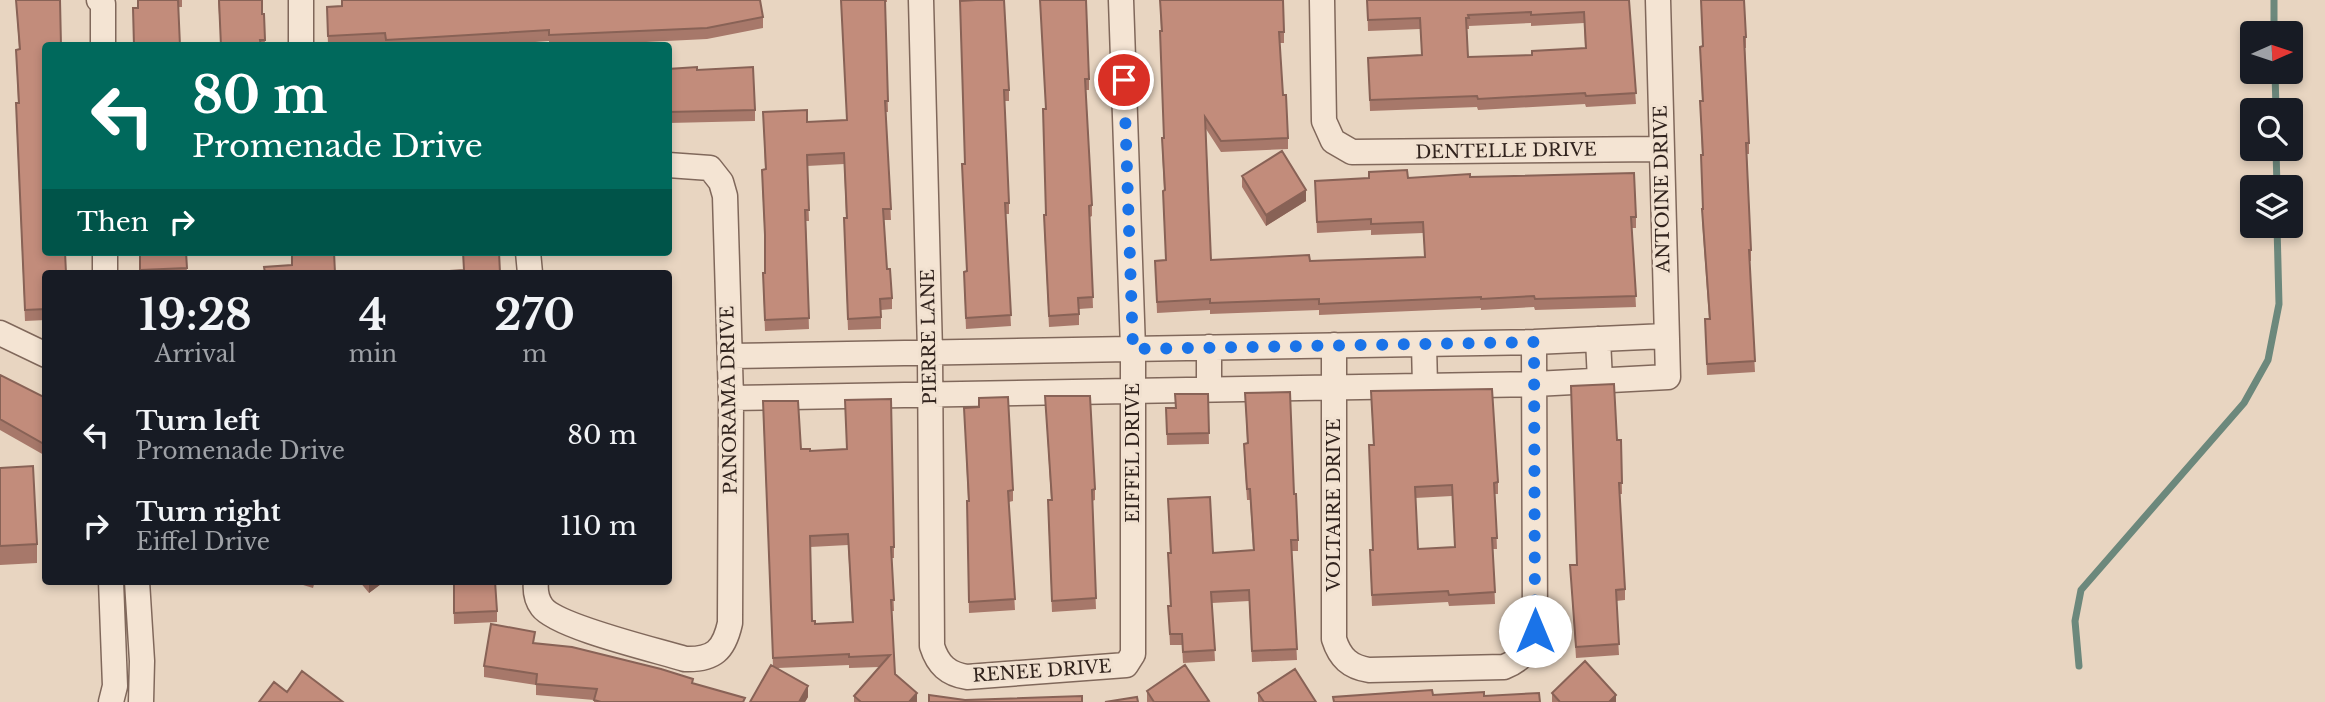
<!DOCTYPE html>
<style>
:root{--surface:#171b24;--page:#20242c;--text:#f1f3f6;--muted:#9ea1a6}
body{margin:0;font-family:"Libre Baskerville",serif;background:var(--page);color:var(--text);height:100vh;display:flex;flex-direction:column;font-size:26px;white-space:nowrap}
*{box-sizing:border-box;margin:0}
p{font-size:23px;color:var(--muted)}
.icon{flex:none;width:38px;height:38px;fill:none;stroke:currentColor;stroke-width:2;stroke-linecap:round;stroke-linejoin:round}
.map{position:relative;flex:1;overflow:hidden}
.sheet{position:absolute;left:42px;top:270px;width:630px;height:315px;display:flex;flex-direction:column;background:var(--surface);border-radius:7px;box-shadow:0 4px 10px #0003}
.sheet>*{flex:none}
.banner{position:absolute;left:42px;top:42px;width:630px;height:214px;border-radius:7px;box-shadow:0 4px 10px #0003;background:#00695c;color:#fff;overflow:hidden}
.needle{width:46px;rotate:87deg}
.tools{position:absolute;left:2240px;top:21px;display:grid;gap:14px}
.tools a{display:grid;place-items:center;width:63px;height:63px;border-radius:7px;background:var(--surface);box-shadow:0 4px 10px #0003;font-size:35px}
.pin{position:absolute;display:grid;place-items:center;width:60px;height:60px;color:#fff;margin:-30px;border:4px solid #fff;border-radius:50%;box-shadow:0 2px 7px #0007}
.me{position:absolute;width:77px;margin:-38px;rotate:0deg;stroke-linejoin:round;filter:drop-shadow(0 0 5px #0008)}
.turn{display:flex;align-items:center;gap:24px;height:147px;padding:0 35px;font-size:32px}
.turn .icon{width:91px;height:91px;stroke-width:2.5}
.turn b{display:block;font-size:49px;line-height:60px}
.then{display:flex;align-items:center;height:66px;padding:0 35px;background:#0003;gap:14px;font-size:26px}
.eta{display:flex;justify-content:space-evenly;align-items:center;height:119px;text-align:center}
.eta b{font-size:42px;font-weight:700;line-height:49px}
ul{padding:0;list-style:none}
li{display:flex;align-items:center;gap:21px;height:91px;padding:0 35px}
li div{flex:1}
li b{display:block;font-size:26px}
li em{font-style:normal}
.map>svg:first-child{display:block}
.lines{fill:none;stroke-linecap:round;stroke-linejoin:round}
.stream{stroke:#6c887c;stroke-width:7}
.minor-casing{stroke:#80685b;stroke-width:27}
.minor{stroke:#f4e4d3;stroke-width:24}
.wall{fill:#a7786a;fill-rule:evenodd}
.shaded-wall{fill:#886256}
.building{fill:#c28c7b;stroke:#886256;stroke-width:2;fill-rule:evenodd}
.route{stroke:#1a73e8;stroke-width:12;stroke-dasharray:0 21.6}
.labels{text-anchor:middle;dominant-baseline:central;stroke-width:6;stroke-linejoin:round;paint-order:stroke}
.street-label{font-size:18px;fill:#31231d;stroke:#f1e1d0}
</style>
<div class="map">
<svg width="2325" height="702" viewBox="0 0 2325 702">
<rect width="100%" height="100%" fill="#e8d5c1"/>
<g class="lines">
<path class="stream" d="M2274,0V33
M2275,72L2276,110
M2276,149L2277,187
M2079,666L2075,621L2081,590L2244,403L2268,360L2279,304L2277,226"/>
<g class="minor-casing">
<path id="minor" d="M99,0L103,4V46
M921,0L930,352L932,646C938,665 948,674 967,677L1126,665L1133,654V349L1121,0
M1322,0L1324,121L1333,141L1352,152L1660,149
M301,46V0
M105,252V273
M528,252L530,273
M0,333L46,355
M1598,339L1600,381
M1424,344L1425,386
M1334,345V639C1340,658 1350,667 1369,670L1504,667C1521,660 1532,650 1535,631L1534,342
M730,356L1534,342L1666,336
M1209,389V347
M731,398L1535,384L1668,377L1658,0
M111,581L115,686L111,702
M137,581L142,661L141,702
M536,581C535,590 536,599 542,607C557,627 656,650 685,659C714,660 724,650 730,623L731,398L725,196L721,182L710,168L668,165"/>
</g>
<use href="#minor" class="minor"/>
</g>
<path class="wall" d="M16,0L46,273V320L25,321L16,114L18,103L16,50H19Z
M137,0H182V7L137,8Z
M218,0H262V14H264L265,46H221Z
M342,0L763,17V28L707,39L565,46H549V41L478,46H385V44L328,46L327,7L342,6Z
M841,0H887V2H885L888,112H886L891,220H884L887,269L892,298V309L881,310V329L848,330L844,229L846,218L844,164L807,166L809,221H806L809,329L765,331L763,284V273H765V245L762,181V170L765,169L763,112L807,122L847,120Z
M1040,0L1089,79V90H1086L1092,205V216L1090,217L1093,308L1079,309V325L1049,327L1044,226V215H1046V109Z
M1160,0L1284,32V43H1280L1283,95L1288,138V149L1221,152L1206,129L1211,260L1310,261L1425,257L1423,233L1371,235V230L1317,233L1315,181L1470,177L1636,217V228H1632L1636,307L1535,310L1534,307L1481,310V308L1319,315V310L1210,314V310L1157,313L1155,261L1166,260L1163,202V191L1164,190L1162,149V138H1164Z
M1367,0H1629L1636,104L1586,107L1585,104L1478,110L1477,107L1370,111L1368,58L1422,56L1420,29L1368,31ZM1531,23V26L1584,23L1585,48L1532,55L1468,57L1467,29H1469V26Z
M960,12L1009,90V101H1004L1009,203V214H1005L1011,326L966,329L964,283V272L966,271L965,164Z
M1746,37V48H1745L1749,143V154H1747L1751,250V261H1749L1755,372L1707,375L1705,319H1709L1702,220V209H1703L1702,155L1700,101H1702L1700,47Z
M668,69L697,70L755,110V121L668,123Z
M1242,176L1306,201L1266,226L1242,187Z
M139,252H186L187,273H140Z
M291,252H364L334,254L292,265Z
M0,375L46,398L44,455L0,430Z
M1371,391L1498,482V494H1495L1497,549H1493L1495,604L1449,606L1448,602L1372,606L1370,561V550H1373V445ZM1452,496L1455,547L1418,549L1415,498Z
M1245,393L1294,494L1298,540V551H1292L1297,660L1252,662L1249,601L1212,603L1215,661L1183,663L1182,645H1170L1168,606H1170L1168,553H1170L1168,499L1213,553L1253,550L1250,500H1247L1244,455V444L1247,443Z
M1208,394L1209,444L1167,445L1166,408H1175Z
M1045,396L1095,489V500L1092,501L1096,609L1052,612L1048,511L1051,500Z
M845,400L894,547V558H892L894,611H892L895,674L917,702H854V696L879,667L849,668V665L778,668L808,697L805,702H750L773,666L763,412L801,449L810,451L847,449ZM848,545L852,622L815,624L812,621L810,547Z
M964,408L1013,490V501L1009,502L1015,610L969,613L967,512L968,501Z
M1617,440H1621L1622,494H1620L1625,589V600L1616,601L1619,655L1576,658L1570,565H1577Z
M0,468L37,544V563L0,565Z
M290,581H315L313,588Z
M359,581H385L369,593Z
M453,581L497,611V622L454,624Z
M535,643L693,683L745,702H594V700L536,695V685L484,677V666Z
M1147,691L1209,702H1147Z
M1258,693L1316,702H1258Z
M1552,693L1616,702H1552Z"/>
<path class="shaded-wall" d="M1306,190V201L1266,226V215Z
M370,581H385L369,593V582Z
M808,686V697L805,702H799Z
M917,693V702H909Z
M1616,695V702H1609Z"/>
<path class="building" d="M16,0H60L61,46H46V252H65L66,273H46V309L25,310L16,103H19L16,50L20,49Z
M138,0H178L180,46H134L133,8H138Z
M219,0H262V14H264L265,40H260L261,46H221Z
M342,0H760L763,17L707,28L549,35V30L386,40L385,33L328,36L327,7L342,6Z
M841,0H885L888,101H885L891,209H883L887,269H890L892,298L880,299L881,317L848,319L844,218H847L844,153L807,155L809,210H805L809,318L765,320L763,273H765V235L762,170L766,169L763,112L807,110V122L847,120Z
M976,0H1004L1009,90H1004L1009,203H1005L1011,315L966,318L964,272L967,271L962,164H965L960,1Z
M1040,0H1086L1089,79H1085L1092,205L1089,206L1093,297L1078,298L1079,314L1049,316L1044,215H1046L1043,109H1046Z
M1160,0H1283L1284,32H1279L1283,95H1286L1288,138L1221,141L1205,117L1211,260L1309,255L1310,261L1425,257L1423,222L1371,224V219L1317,222L1315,181L1369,178V172L1407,170L1408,178L1470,174V177L1634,173L1636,217H1631L1636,296L1535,299L1534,296L1481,299V297L1319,304V299L1210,303V299L1157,302L1155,261L1166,260L1163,191L1165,190L1162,138H1164L1160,31H1162Z
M1367,0H1629L1636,93L1586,96L1585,93L1478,99L1477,96L1370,100L1368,58L1422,55L1420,18L1368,20ZM1531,12V15L1584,12L1586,48L1532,51V55L1468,57L1466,18H1469L1468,15Z
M1701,0H1744L1746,37H1744L1749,143H1746L1751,250H1749L1755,361L1707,364L1705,319H1710L1702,209H1703L1701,155H1703L1700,101H1703L1700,47L1703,46Z
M697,67V70L753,67L755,110L668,112V69Z
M1282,151L1306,190L1266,215L1242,176Z
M140,252H186L187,268L140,270Z
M292,252H334L335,273H265L264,267L292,265Z
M463,252H499L500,273H420L464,270Z
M0,375L46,398V442L44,444L0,419Z
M1614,384L1617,440H1621L1622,483H1619L1625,589L1616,590L1619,644L1576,647L1570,565H1577L1571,386Z
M1492,389L1498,482L1494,483L1497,538H1492L1495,592L1449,595L1448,591L1372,595L1370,550H1373L1369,445H1374L1371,391ZM1452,485L1455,547L1418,549L1415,487Z
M1290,392L1294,494H1296L1298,540H1291L1297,649L1252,651L1249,590L1211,592L1215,650L1183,652L1182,634H1170L1168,606H1171L1168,553H1171L1168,499L1210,497L1213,553L1254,550L1250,489H1247L1244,444L1248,443L1245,393Z
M1175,394H1208L1209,433L1167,434L1166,408H1176Z
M1045,396H1090L1095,489L1092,490L1096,598L1052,601L1048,500H1052Z
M1008,397L1013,490L1008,491L1015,599L969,602L967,501H969L964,408L979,407V398Z
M891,399L894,547H891L894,600H891L895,674L917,693L909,702H861L854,696L890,655L849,657V654L773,658L763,401H798L801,449H810V451L847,449L845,400ZM848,534L853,622L815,624V621H812L810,536Z
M33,466L37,544L0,546V468Z
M454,581H495L497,611L454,613Z
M491,624L535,632L533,643L572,647L661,669L693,679L692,683L745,698L743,702H601L594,700L597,689L536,684L537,674L484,666Z
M1585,661L1616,695L1609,702H1560L1552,693Z
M771,665L808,686L799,702H750Z
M1185,665L1209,701L1206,702H1154L1147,691Z
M1295,669L1316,702H1264L1258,693Z
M302,671L343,702H259L274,682L287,692Z
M1432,690L1433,695L1484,692V696L1539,693L1540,702H1334L1333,697Z
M929,695L965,700L1082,696V702H929Z
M1137,697L1138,702H1105Z"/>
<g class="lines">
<path class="route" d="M1124,80L1133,349L1534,342L1535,631"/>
</g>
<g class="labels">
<g class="street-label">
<text transform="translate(1506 151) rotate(-1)">DENTELLE DRIVE</text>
<text transform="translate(1662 189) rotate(-91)">ANTOINE DRIVE</text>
<text transform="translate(929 337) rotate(-91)">PIERRE LANE</text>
<text transform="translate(729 400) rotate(-91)">PANORAMA DRIVE</text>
<text transform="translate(1133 453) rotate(-90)">EIFFEL DRIVE</text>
<text transform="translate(1334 505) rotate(-90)">VOLTAIRE DRIVE</text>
<text transform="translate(1042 671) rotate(-4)">RENEE DRIVE</text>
</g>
</g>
</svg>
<div class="tools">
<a><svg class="needle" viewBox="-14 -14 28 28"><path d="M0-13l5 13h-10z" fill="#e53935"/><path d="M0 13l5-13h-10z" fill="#9ea1a6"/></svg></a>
<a><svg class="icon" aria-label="search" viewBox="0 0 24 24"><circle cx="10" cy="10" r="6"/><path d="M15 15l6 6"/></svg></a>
<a><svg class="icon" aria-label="layers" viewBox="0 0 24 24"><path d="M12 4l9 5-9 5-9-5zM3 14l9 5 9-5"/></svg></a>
</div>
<div class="pin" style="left:1124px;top:80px;background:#d93025"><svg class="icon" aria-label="arrive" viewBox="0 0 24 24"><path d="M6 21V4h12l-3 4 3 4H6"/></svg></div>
<svg class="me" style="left:1535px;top:631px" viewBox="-20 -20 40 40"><circle r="19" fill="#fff"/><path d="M0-13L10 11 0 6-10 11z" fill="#1a73e8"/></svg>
<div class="banner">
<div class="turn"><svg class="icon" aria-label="left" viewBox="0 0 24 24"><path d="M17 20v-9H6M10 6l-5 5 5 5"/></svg><div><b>80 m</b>Promenade Drive</div></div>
<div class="then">Then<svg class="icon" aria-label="right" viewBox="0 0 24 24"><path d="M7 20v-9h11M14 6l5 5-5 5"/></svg></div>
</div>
<section class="sheet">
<div class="eta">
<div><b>19:28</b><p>Arrival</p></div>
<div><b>4</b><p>min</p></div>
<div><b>270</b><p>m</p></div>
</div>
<ul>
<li><svg class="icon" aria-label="left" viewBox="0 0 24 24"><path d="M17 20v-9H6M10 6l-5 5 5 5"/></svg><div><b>Turn left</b><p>Promenade Drive</p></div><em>80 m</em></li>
<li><svg class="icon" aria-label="right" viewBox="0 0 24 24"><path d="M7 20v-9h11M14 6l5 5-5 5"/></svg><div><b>Turn right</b><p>Eiffel Drive</p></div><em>110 m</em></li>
</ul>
</section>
</div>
